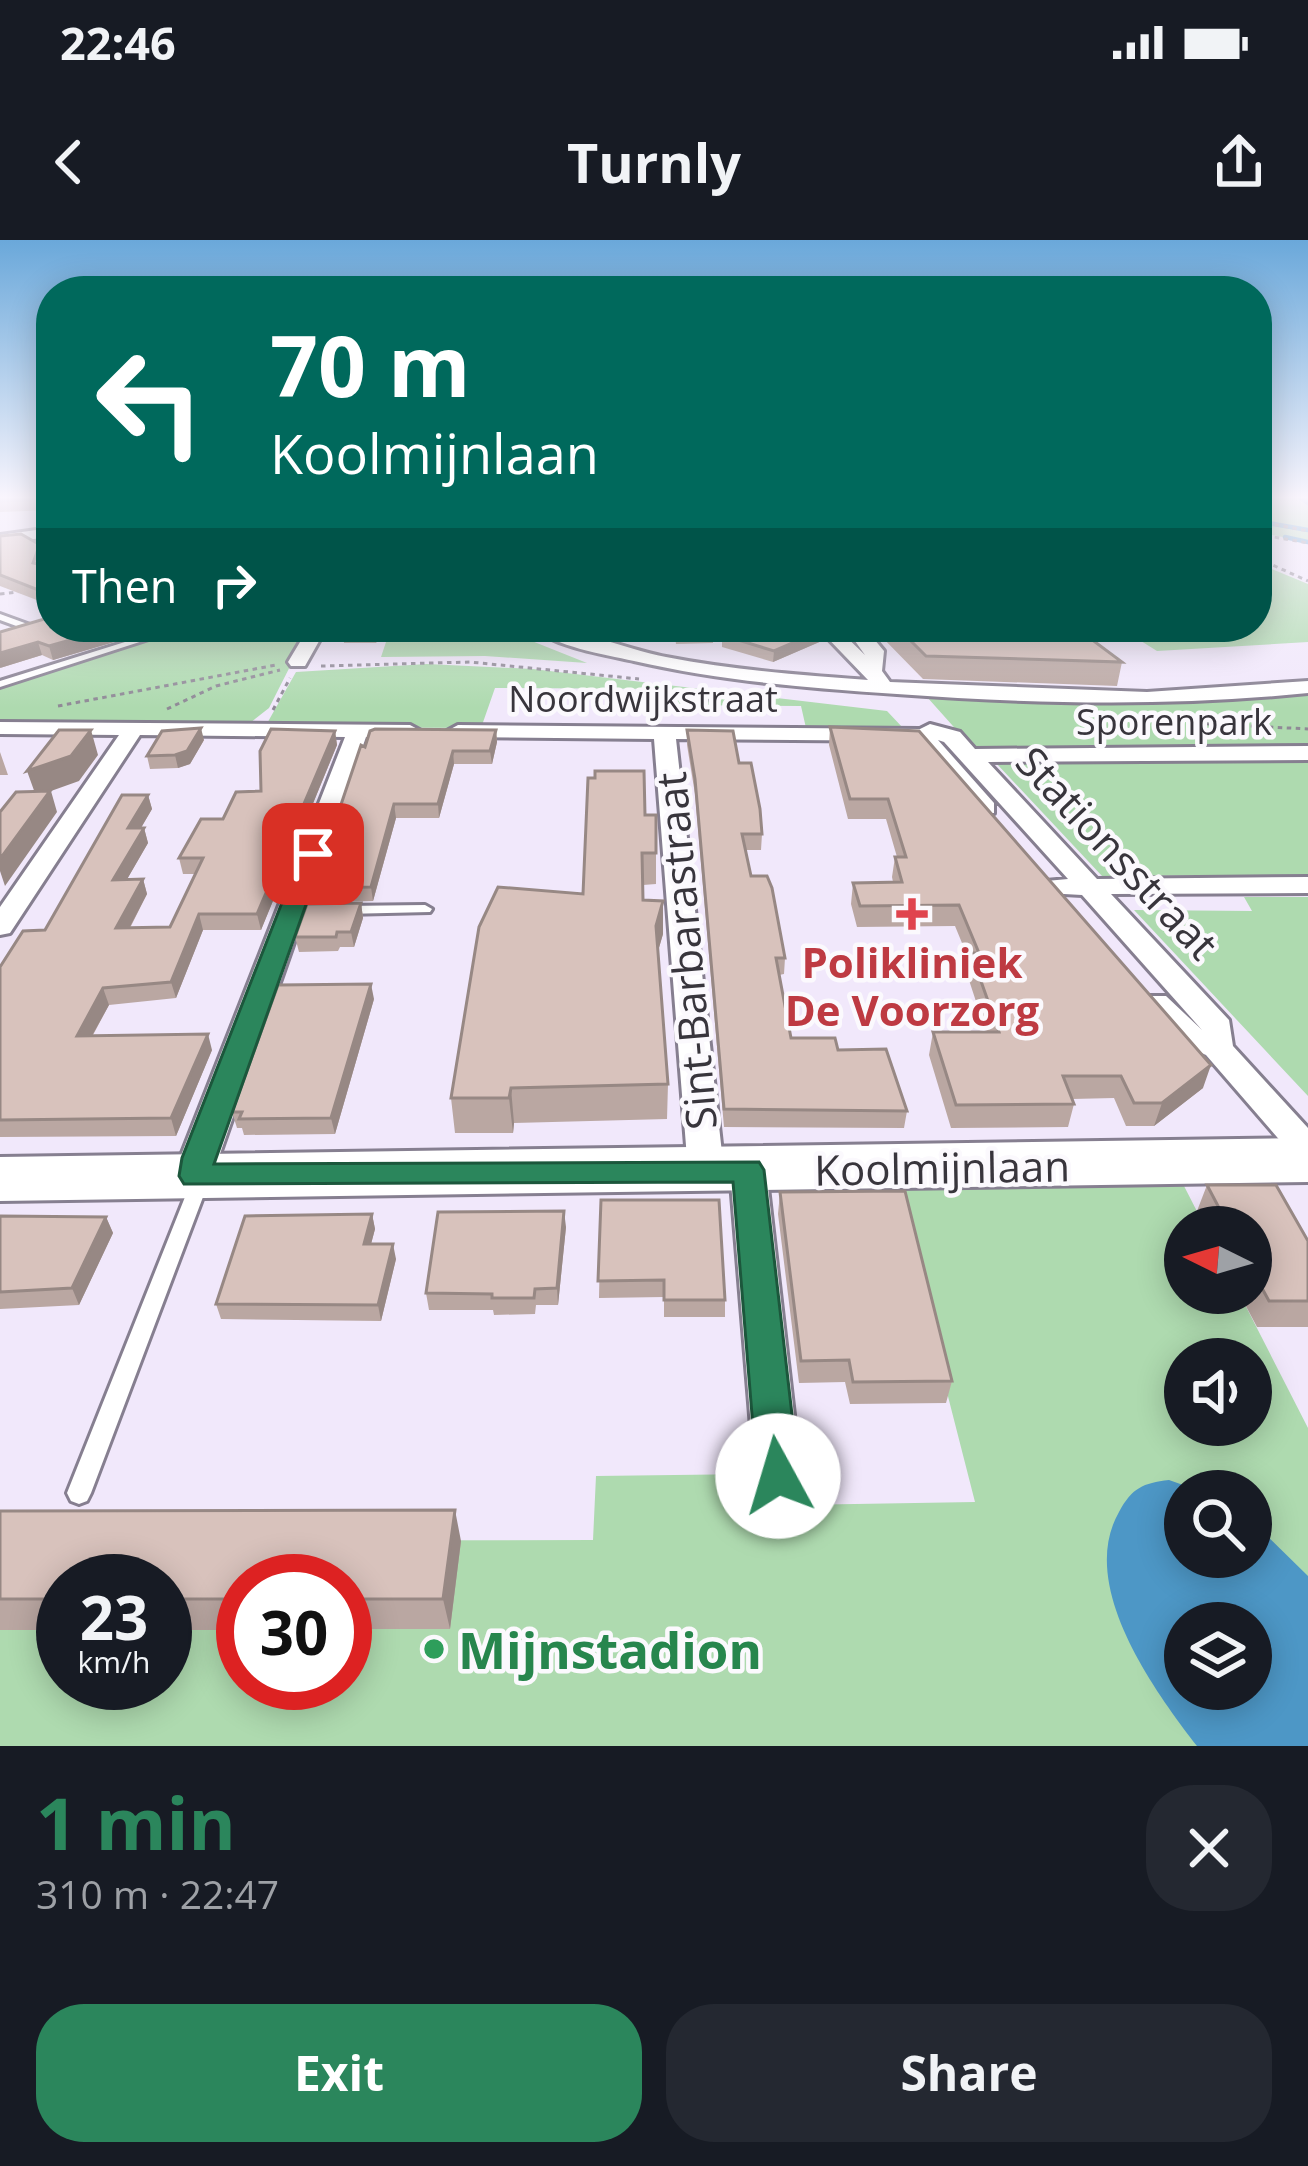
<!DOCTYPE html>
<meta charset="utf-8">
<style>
:root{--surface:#171b24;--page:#242831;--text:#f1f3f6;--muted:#9ea1a6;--accent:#2b865c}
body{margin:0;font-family:"Open Sans",sans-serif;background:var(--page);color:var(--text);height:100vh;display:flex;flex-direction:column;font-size:45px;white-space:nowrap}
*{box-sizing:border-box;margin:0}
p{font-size:39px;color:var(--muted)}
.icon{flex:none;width:66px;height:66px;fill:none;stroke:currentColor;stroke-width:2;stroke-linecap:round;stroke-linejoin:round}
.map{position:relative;height:1506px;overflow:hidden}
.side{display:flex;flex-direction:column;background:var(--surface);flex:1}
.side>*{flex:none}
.hud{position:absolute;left:36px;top:36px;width:1236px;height:366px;border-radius:48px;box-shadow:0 6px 30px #0003;background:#00695c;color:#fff;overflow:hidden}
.needle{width:78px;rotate:275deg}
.fabs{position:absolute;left:1164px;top:966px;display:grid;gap:24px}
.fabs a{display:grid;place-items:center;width:108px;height:108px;border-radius:50%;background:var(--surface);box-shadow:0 6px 30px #0003;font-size:60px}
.speed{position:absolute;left:36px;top:1314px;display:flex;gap:24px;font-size:60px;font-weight:700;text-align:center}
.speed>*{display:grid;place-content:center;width:156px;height:156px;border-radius:50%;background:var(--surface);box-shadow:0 6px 30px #0003;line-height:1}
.speed small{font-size:30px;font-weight:400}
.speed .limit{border:18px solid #d22;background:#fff;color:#111}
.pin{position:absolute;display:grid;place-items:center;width:102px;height:102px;color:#fff;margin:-51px;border-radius:24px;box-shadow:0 6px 18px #0006}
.me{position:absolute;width:132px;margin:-66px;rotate:354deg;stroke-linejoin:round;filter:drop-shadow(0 0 9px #0008)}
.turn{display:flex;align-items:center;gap:42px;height:252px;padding:0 36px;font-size:54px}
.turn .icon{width:156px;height:156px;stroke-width:2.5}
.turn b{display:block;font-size:84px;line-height:102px}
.then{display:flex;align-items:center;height:114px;padding:0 36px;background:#0003;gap:24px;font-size:45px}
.round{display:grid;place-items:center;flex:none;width:126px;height:126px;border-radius:48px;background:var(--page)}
.headline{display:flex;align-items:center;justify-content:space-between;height:204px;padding:0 36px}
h1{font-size:72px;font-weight:700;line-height:90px;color:var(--accent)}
.primary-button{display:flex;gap:24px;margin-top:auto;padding:24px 36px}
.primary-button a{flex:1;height:138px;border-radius:48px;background:var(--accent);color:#fff;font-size:48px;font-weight:700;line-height:138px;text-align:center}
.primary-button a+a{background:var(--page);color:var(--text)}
.status{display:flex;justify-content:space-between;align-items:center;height:84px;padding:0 60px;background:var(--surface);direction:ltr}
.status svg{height:33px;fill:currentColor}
header{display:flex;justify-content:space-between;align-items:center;height:156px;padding:0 36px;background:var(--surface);font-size:54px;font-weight:700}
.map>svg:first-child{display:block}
.green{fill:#aedaaf;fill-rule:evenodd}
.water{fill:#4d97c6;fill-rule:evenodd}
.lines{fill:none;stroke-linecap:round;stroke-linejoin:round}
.stream{stroke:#4d97c6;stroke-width:4.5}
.lane-casing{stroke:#867f90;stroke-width:6}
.street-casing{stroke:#867f90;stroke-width:6}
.primary-casing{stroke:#867f90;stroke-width:6}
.path{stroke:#8f8996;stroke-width:3;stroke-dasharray:4.5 4.5;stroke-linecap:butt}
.lane{fill:#fff;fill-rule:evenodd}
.street{fill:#fff;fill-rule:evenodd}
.primary{fill:#fff;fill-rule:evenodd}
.wall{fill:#baa7a2}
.shaded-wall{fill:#978884}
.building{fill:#d8c2bc;stroke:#978884;stroke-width:3}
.route{fill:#2b865c;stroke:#1c573c;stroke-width:3}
.health-dot{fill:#e0444e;stroke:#fbf9fd;stroke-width:4.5}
.leisure-dot{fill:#2e9e5b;stroke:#fbf9fd;stroke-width:4.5}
.labels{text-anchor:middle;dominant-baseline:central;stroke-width:9;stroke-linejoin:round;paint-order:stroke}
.far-street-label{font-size:36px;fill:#38353c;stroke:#fbf9fd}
.street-label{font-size:42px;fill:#38353c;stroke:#fbf9fd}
.health-label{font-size:42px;font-weight:bold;fill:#be3a42;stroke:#fbf9fd}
.near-leisure-label{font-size:51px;font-weight:bold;fill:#27864d;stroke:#fbf9fd;text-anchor:start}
</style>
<div class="status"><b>22:46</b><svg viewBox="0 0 49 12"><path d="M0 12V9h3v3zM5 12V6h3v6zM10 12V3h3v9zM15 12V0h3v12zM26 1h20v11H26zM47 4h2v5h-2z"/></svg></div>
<header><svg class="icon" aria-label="back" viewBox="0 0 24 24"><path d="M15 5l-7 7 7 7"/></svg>Turnly<svg class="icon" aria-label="share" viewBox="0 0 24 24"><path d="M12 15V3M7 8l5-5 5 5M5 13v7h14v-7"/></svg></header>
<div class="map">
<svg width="1308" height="1506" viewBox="0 0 1308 1506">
<rect width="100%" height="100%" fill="#f1e8fb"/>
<path class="green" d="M1257,258H1308V302L1257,292Z
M1267,327L1308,344V402L1157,411L1141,401L1080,387H1257V328Z
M187,387H310L269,468L246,486L0,484V447Z
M391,387H497L587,423L485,416L381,417Z
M427,424L533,429L887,471L903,488H806L801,466L669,465L667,449L495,448L481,488L265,487L296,432Z
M1308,451V509H982L969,504L927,457L1153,462Z
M1308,519V635L1102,636L996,523Z
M1244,657H1308V856L1134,670L1252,671Z
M1184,946L1205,987H1185V1053H1239L1308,1188V1506H0V1301L593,1300L596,1236L753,1234L795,1265L975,1262L895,949ZM1185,1119H1251V1185H1185ZM1185,1251H1251V1317H1185ZM63,1341H165V1443H63ZM243,1341H345V1443H243ZM1185,1383H1251V1449H1185Z"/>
<path class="water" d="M1169,1240L1200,1251H1185V1317H1251V1280L1308,1336V1506H1197C1154,1450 1077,1345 1119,1272C1132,1248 1143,1243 1169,1240ZM1185,1383H1251V1449H1185Z"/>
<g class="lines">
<path class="stream" d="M1301,258L1308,263
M1268,283L1308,290
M1285,297L1308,302"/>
<g class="lane-casing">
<path id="lane" d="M0,374L33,386L34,388L30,391L0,380Z
M173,387H186L0,447V441Z
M425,665L432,669L430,672L344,674L337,670L344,666Z
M196,932L202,934L205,939L203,957L91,1253L87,1261L79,1264L71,1261L67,1253L185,957L190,934Z"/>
</g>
<g class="street-casing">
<path id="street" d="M51,288V296L0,305V295Z
M309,387H327L305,426H291L288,422Z
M531,387C577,387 621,408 666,417C733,430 801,435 868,440L817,387H836L865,415L845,387H864L884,411L882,431L890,442L1147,452L1308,441V453C1171,467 1035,464 897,454C809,448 721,441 634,421C602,414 557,407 531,387Z
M0,482L410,485L421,491L410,497H366L209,945L196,949L183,945L178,936L180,918L345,497L140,495L10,693L0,695V667L119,495L0,494Z
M930,484L960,492L975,509L1308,506V520L988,522L1097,639L1308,637V653L1111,654L1229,780L1233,806L1308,888V922L1296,919L1206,815L1170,799L1140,763L1144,756H1166L1202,790L1082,655L1046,653L1042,647L1046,641L1068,639L944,502L938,500L994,563V573H978L917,501L676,499L724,931L719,940L706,944L693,940L688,931L654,499L458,497L447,491L458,485L920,489Z
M748,917L761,921L766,930L801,1236L794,1251L778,1257L762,1251L755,1236L730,930L735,921Z"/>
</g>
<g class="primary-casing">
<path id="primary" d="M1308,898V942L0,961V917Z"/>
</g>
<path class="path" d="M1257,281L1308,291
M1257,294L1308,303
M1257,318L1308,341
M0,354L18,352
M321,426L470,422L639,439
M58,466L276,425
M167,469L216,446L280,430
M273,470L290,438
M703,471L712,450
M1098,478L1308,489"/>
<use href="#lane" class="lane"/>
<use href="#street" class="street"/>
<use href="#primary" class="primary"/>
</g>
<path class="wall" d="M0,258H51V270L0,272Z
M0,296L51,320V370L50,365L0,346Z
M51,387H165L53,420L42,415L0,428Z
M342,387H382L376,403H344Z
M674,387H711L713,392V403L676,404Z
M728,387H822L825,389L824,400L773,422L722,407V395L731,392Z
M878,387H1075L1122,422L1117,446L923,439L877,392Z
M830,487L1203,848L1154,886H1126L1114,858L1072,859L1074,864L1068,887L951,888L929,815L933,792H986L967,734L969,720L955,686L857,687L851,664L853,643L893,642L892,637L895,617H897L886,579H848L829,505Z
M496,490L497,502L492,524H454L439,578H396L373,661L316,662L313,648L365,507Z
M687,490L739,523L762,594L761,610H745L751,636L785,718L784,734L779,735L791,798L838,810L907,871L904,888L724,887L695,554L687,505Z
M335,491L337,505L261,690H203L176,758L109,765L93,795L212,810L176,896L0,897V727L45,690L148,555L152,569L141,588H144L148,603L127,639H143L147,654L130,688L170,687L196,634H183L179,618L223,579Z
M204,500L190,524L178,528L150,529L147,516Z
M0,512L8,535H0Z
M645,575H656V644L643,645V660L663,661V694L658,711L668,844L667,879L514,883L513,893H455L451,858L583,654Z
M361,663L363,678L354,707H340L338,711L299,712L295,697Z
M374,759L335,894L244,895L242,888H237L232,872Z
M1207,945L1308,1001V1087H1257L1239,1053H1251V987H1205L1197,971Z
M780,952L952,1141L946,1163L850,1164L845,1142L799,1143L778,974Z
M601,960L725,1060V1077H664V1057L599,1058Z
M372,974L375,989L371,1004L396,1019L381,1081L221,1079L216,1064Z
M0,976L106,977L113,993L79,1065L0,1069Z
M566,987L558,1065H536L535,1074L494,1075L493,1070H429L426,1053Z
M0,1271L461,1301L450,1389H345V1341H243V1390H165V1341H63V1390H0Z"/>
<path class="shaded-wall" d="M117,387H165L53,420L49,406Z
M374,387H382L376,403Z
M825,389L824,400L773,422L774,411Z
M38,402L42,415L0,428V413Z
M201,488L204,500L190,524L178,528L175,515Z
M91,490L98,515L79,541L51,551L57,572L5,646L0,631V619L36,556L27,531Z
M496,490L497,502L492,524L490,511Z
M335,491L337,505L261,690L257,674Z
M453,511L454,524L439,578L438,564Z
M148,555L152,569L132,603L128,588Z
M394,564L396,578L373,661L371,647Z
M144,588L148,603L118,655L113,640Z
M143,639L147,654L121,704L116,688Z
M663,661V694L656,718V686Z
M361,663L363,678L354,707L351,692Z
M199,674L203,690L176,758L171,742Z
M371,744L374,759L335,894L331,878Z
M103,748L109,765L83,812L77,796Z
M208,794L212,810L176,896L171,878Z
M1211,825L1203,848L1154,886L1162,863Z
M511,848L514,883L513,893L509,858Z
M564,971L566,987L558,1065L557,1048Z
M372,974L375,989L367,1019L364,1004Z
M106,977L113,993L79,1065L72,1048Z
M393,1004L396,1019L381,1081L378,1065Z
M455,1270L461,1301L450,1389L443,1359Z"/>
<path class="building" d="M0,258H51V259L0,261Z
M21,294L51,311V318L37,312L33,323L50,327L51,323V355L0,335V296Z
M51,377V387H117L49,406L38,402L0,413V392Z
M675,387H711L713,392L676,393Z
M736,387H822L825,389L774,411L722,395L738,389Z
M897,387H1075L1122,422L926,416Z
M830,487L919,491L1211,825L1162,863H1134L1121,836H1063L1074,864L956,865L933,792H999L971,713H979L959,665L860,666L853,643L902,642L895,617H906L888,559H850Z
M201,488L187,511L175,515L147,516L162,491Z
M271,489L335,491L257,674H199L171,742L103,748L77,796L208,794L171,878L0,880V727L23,691L45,690L122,555H148L128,588H144L113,640L143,639L116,688L170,687L203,618H179L201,579H223L236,552L261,551L260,511Z
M375,489L496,490L490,511H453L438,564H394L371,647L313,648L361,505L365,507L370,491Z
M59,490H91L71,516L27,531Z
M687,490L733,491L739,523H751L760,569L762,594H742L751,636H767L772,648L785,718H776L791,798H835L838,810L886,809L907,871L724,869L695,539Z
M595,531H644L645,575H656V613H642L643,660L663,661L656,686L668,844L511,848L509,858H451L479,687L498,647L583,654L588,538H595Z
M50,551L0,619V572L16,552Z
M361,663L351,692H337L336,697H295L307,664Z
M371,744L331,878L239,879L242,872H232L278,745Z
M1207,945H1276L1308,1001V1061H1269L1251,1028V987H1229Z
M905,951L952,1141L853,1142L849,1120L801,1121L780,952Z
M601,960H719L725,1060H664V1040L598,1041Z
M564,971L557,1048L535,1049L534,1058H492V1054L426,1053L438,972Z
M372,974L364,1004H393L378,1065L216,1064L245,976Z
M0,976L106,977L72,1048L0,1052Z
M455,1270L443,1359H345V1341H243V1359H165V1341H63V1359H0V1271Z"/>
<linearGradient id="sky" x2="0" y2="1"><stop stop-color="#6aa8da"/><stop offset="0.55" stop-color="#f9f5fd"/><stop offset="1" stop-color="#f9f5fd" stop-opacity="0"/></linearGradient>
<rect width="1308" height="468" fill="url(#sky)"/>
<path class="route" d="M313,607L324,614L214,924L759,922L764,930L799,1236L793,1250L778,1256L763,1250L757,1236L733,942L184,944L179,936L182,918L301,614Z"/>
<path class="health-dot" d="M906 656h12v12h12v12h-12v12h-12v-12h-12v-12h12z"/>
<circle class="leisure-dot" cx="434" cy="1409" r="12"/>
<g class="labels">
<g class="far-street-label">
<text x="643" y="458">Noordwijkstraat</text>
<text x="1174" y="481">Sporenpark</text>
</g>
<g class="street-label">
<text transform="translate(1118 612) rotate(47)">Stationsstraat</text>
<text transform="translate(685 711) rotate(-95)">Sint-Barbarastraat</text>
<text transform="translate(942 927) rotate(-1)">Koolmijnlaan</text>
</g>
<g class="health-label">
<text x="912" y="721">Polikliniek<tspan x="912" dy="48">De Voorzorg</tspan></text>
</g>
<g class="near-leisure-label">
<text x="458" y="1409">Mijnstadion</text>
</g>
</g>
</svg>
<div class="fabs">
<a><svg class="needle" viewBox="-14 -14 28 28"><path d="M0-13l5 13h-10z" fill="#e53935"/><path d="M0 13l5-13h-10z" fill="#9ea1a6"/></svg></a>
<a><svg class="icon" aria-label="sound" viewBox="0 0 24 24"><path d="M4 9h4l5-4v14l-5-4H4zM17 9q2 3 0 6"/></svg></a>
<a><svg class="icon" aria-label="search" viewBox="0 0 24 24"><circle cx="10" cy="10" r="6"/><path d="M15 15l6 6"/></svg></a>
<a><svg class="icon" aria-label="layers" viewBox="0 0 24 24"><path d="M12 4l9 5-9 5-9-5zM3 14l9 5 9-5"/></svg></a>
</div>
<div class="speed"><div>23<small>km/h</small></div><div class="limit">30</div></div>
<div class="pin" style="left:313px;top:614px;background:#d93025"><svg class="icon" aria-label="arrive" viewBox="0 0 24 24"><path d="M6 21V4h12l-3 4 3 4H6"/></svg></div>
<svg class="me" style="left:778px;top:1236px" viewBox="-20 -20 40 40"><circle r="19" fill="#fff"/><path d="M0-13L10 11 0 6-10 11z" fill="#2b865c"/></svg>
<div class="hud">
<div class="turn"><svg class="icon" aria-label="left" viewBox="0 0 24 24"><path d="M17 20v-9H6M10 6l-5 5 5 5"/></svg><div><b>70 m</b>Koolmijnlaan</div></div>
<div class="then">Then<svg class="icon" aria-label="right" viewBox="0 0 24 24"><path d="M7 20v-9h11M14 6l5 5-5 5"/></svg></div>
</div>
</div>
<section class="side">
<div class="headline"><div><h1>1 min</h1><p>310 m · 22:47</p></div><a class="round"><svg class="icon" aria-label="close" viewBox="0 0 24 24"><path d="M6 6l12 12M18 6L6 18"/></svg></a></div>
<div class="primary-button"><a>Exit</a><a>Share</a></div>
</section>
